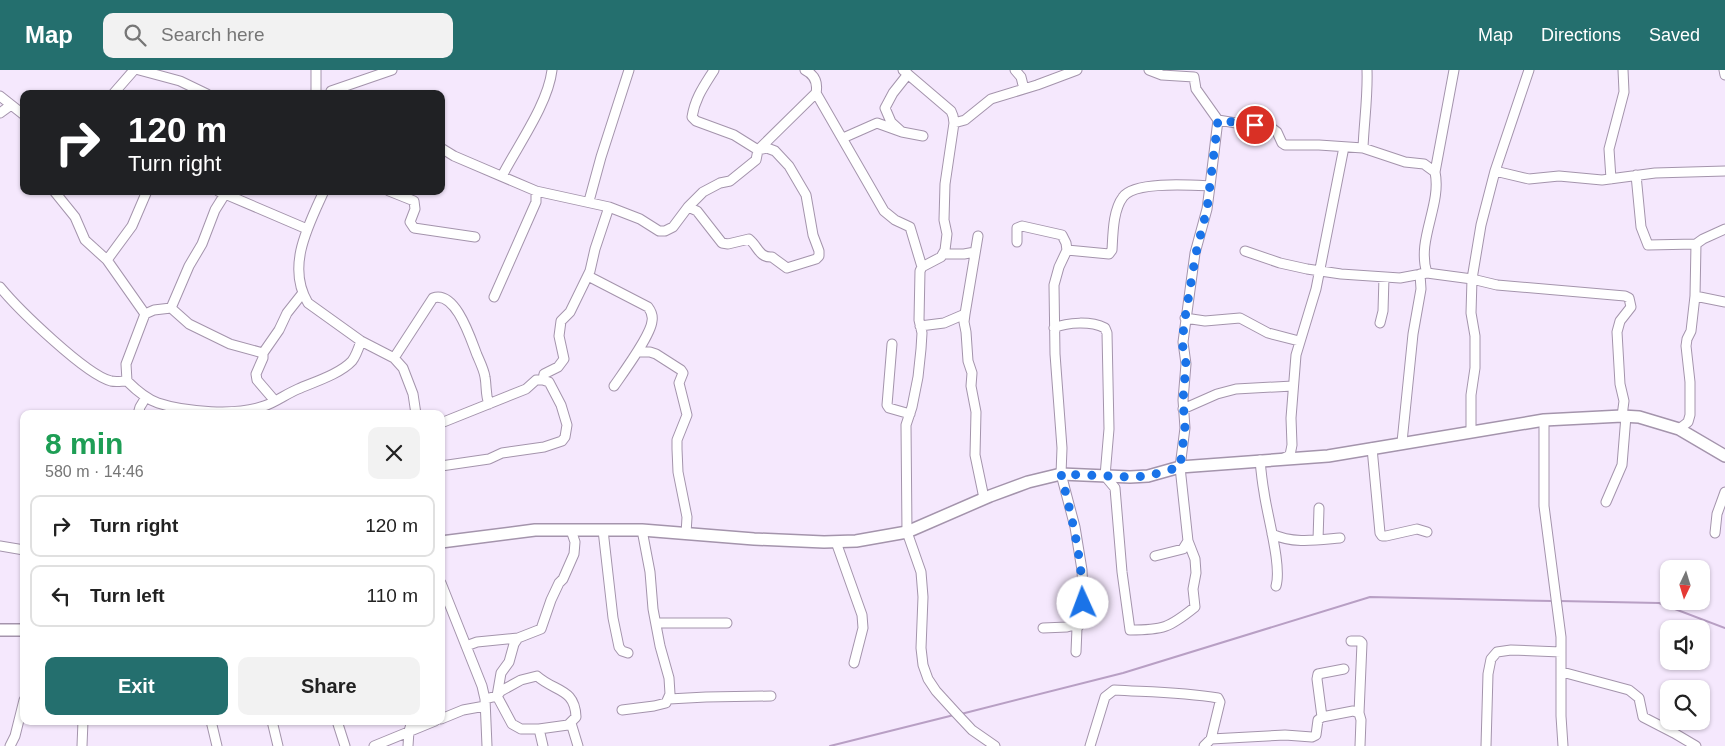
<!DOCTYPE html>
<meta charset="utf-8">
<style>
:root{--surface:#fff;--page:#f2f2f2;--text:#222;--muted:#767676;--line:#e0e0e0;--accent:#246f6e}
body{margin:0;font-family:Helvetica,sans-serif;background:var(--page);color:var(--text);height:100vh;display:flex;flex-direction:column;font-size:19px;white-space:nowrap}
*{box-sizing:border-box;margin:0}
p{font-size:16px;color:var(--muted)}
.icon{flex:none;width:28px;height:28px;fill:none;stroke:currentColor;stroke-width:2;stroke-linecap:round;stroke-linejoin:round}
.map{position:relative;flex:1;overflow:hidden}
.sheet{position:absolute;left:20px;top:340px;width:425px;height:315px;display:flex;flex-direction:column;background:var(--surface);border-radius:10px;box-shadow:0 1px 4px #0004}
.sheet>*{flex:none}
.hud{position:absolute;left:20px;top:20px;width:425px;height:105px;border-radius:10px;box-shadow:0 1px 4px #0004;background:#202124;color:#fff;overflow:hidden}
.needle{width:32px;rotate:184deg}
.tools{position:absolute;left:1660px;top:490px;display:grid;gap:10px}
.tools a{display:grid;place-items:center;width:50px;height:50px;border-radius:10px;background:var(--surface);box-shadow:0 1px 4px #0004;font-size:25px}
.pin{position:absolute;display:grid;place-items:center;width:42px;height:42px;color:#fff;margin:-21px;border:2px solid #fff;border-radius:50%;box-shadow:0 1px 5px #0007}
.me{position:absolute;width:55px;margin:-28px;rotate:358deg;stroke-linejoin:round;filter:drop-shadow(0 0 4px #0008)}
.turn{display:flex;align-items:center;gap:18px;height:105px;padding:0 25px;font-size:22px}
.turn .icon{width:65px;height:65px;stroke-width:2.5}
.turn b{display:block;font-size:35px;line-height:42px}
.round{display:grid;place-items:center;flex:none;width:52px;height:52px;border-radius:10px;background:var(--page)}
.headline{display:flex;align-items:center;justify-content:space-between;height:85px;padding:0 25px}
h1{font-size:30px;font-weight:800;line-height:38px;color:#1e9e55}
.button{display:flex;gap:10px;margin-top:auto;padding:10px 25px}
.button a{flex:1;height:58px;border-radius:10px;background:var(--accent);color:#fff;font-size:20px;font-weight:800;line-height:58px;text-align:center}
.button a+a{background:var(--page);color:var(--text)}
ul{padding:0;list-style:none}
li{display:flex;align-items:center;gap:15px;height:62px;margin:0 10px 8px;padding:0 15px;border:2px solid var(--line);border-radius:10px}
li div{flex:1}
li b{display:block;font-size:19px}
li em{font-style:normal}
header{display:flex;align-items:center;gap:30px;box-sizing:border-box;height:70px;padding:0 25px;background:var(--accent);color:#fff}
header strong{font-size:24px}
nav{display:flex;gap:28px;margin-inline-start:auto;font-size:18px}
.search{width:350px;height:45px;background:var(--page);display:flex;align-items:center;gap:12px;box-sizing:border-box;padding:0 18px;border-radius:10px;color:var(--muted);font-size:19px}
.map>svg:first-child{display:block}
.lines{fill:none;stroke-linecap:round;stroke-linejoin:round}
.stream{stroke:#b89fc4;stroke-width:2}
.street-casing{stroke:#a494ac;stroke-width:11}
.secondary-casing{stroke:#a494ac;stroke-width:14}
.street{stroke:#fff;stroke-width:9}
.secondary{stroke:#fff;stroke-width:11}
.route{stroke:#1a73e8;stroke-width:9;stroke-dasharray:0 16.2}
</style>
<header>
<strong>Map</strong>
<div class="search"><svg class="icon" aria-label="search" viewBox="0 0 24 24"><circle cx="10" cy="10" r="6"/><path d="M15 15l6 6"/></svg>Search here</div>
<nav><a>Map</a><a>Directions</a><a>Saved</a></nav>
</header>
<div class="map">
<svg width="1725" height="676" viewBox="0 0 1725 676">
<rect width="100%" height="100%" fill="#f5e8fd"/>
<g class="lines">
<path class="stream" d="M1559,531L1659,533L1725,558
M961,644L1123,603L1370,527L1552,531
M830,676L954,645"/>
<g class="street-casing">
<path id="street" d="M139,0L180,11L207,24
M903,0L951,41L953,46L954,53L945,114L944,150L947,164L945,180L941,187L922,197L920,201L919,250L922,263L921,279L918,307L912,337L906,355L907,462L921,502L923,527L921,578L923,595L928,609L936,621L957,644L972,660L995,676
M1015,0L1021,7L1024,19
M1149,0L1162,5L1194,7L1196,19L1218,50L1210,116
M1724,0L1725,5
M331,21L392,0
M816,23L884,141L895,150L910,157L922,197
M113,24L134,0
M316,24V0
M0,26L24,45
M0,43L11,35
M1218,50L1242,54L1269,56L1277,62L1282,73L1285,75H1319L1363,78L1405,92L1424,94L1435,102
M954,53L965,50L991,29L1037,15L1077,0
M902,62L923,66
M843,68L877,53L902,62L891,52L885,38L893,23L908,4
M441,78L454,86L536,121L609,137L640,149L659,161H665L673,157L688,137L703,122L720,113L730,111L756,90L758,80L734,65L696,51L692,47C695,28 704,16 714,0
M1363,78C1364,52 1368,26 1367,0
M1495,101L1529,109L1559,106L1602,110L1655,103L1725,101
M1636,105L1641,157L1648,175L1696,174L1695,226
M502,106C518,75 548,34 552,0
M1611,109L1609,79L1624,22L1623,0
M54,121L75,147L85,170L107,190L145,244
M218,121L307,159
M324,121C308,156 286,197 308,233L361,271L394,288L403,298L413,324L416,344
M389,121L414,131L415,139L410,152L414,158L475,167
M589,131L601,87L629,0
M688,137L697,141L722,173L728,174L749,169C758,176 759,188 772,187L787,198L816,189L819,186V181L813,165L806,125L789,96L775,81L767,78L758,80L816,23C818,13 815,5 805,0
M1017,172V158L1022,156L1062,165L1066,173L1067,180L1059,197L1054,215L1055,284L1062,378L1061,404L1075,457L1082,500L1084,550L1077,558L1076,582
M1696,174L1703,169L1725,159
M1067,180L1109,184L1112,180C1113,163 1113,140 1123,127C1134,111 1191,115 1210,116L1207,139L1195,183L1183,272L1186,294L1183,330L1185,358L1180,397L1188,471L1183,479L1155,486
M1245,181L1280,193L1307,199L1341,204L1400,208L1427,203L1472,209L1497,215L1625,226L1629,228L1631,237L1620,251L1617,262L1620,314L1624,331L1622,346
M944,184H964L975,182
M107,190L132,156L147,121
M1427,203C1416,170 1442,135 1435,102L1454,0
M588,206L648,237C651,241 653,246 652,251C651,265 623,303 614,316
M0,217C18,239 86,305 111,311C116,312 122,311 127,311C136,320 146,329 158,333C185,342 237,346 264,336C276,332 286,324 298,319C314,312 340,304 352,291C356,286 359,277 361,271
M494,227L536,132V121
M171,238L189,196L202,174L215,140L225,124
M171,238L189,254L230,274L263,283
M965,244L978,166
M1185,248L1205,251L1240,248L1268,263L1299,271
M1380,253L1383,241L1384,207
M920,256L944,253L965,244L964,252L966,262L968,291L972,303L971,316L976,342L975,385L984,428
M1054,258C1068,252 1091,251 1105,258L1107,263L1109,359L1105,406L1115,418L1122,502L1130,560C1163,560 1169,558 1195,537L1193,519L1196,503L1195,489L1188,471
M892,274L887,335L889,338L910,344
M637,282H650L656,284L681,300L683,303L679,313L687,345L677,370V379L678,402L687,447L686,464
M394,288L433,228C456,220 471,270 477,285C480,292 484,300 485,307C487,318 485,323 489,334
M543,310L544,304L558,297L564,289L559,266L561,251L570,242L590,201L595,179L609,137
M127,311L126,294L145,244L154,240L171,238
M275,331L257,310L256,304L263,288V283L279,260L287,243L302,224
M1183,339L1217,324L1236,319L1293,316
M138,344L140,337L146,327
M1544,350V436L1561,567V646L1563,676
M441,353L526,319L536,310H543L549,312L561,335L567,355L565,367L562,371L544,377L502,383L489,389L441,396
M1679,359L1688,352L1690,345V312L1686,276L1687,269L1691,261L1695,226L1725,232
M1471,361V325L1475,298V266L1471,243L1472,209L1481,155L1495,101L1529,0
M1402,372L1413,264L1421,219L1420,204
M1372,378L1380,463L1382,466H1386L1417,459L1427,462
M1282,389L1290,385L1292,375L1291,348L1296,285L1316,219L1344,77
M1260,390C1261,401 1262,411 1264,422C1267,445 1282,496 1276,516
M1606,432L1622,395L1626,346
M603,460L613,548L619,577L622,581L628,583
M1715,463L1717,444L1725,422
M1272,464C1293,474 1317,470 1340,468
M1318,470L1319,438
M836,472L862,545L863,558L854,593
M0,476L24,480
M441,513L482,616L485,629L487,676
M656,553H727
M1043,558L1067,557L1079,554
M518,568L541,559L551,530L559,513L563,509L574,484L575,472L571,460
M1351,571H1360L1362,573L1359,643L1361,650L1360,676
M466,576L477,572L518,568L514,574L509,592L501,603L497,626L512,654L521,659H539L568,655L576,647C575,618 555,622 537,606L521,610L501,621L497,626L485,629
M1562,602L1629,620L1639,628L1643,647L1674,663L1696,676
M669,629L706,627L771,626
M622,640L654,636L666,633L670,624L669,608L660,576L653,539L650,502L642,460
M1322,647L1353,641L1359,643
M441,649L463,640L485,636
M211,651L217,676
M272,651L278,676
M337,651L345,676
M571,653L578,676
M539,659L543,676
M1211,669L1285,665L1312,667L1316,665L1318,650L1322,647L1317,609L1318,604L1344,599
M10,676L15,666L24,630
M82,676L83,651
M374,676L435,651
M408,676L409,661L412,651
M1090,676L1105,627L1114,620C1149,622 1183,622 1218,628L1220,632L1211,669L1204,676
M1486,676L1488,604L1491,589L1497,582L1511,580L1561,582"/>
</g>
<g class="secondary-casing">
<path id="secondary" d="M441,472L535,460H642L754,469L824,472L856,471L907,462L990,426L1028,412L1061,404L1130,407L1148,406L1180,397L1328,386L1544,350L1622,346L1639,347L1679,359L1725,386
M0,560H24"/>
</g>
<use href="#street" class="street"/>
<use href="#secondary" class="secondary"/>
</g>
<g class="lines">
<path class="route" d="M1083,533C1082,488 1072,448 1061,404L1130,407L1148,406L1180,397L1185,358L1183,330L1186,294L1182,272L1185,248L1196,183L1207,139L1218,50L1255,55"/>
</g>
</svg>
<div class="tools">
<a><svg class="needle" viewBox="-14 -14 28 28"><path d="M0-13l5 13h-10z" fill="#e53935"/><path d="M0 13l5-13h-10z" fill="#767676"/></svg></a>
<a><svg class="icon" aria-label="sound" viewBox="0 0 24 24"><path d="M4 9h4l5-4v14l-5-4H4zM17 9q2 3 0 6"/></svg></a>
<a><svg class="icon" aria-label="search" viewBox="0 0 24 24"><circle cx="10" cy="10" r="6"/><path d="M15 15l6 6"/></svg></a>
</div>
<div class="pin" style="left:1255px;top:55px;background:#d93025"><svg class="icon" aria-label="arrive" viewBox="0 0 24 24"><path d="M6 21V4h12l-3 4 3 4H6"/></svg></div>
<svg class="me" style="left:1083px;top:533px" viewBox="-20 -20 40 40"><circle r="19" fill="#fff"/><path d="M0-13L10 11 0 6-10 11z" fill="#1a73e8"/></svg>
<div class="hud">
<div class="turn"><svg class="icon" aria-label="right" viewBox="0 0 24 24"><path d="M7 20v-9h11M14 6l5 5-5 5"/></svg><div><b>120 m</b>Turn right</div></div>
</div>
<section class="sheet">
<div class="headline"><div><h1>8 min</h1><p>580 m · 14:46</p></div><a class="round"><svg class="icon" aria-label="close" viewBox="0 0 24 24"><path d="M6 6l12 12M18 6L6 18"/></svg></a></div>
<ul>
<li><svg class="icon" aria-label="right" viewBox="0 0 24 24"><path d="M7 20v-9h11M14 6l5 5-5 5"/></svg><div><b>Turn right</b></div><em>120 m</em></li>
<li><svg class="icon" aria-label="left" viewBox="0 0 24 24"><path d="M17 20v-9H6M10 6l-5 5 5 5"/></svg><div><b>Turn left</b></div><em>110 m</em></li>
</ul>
<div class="button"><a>Exit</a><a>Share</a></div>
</section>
</div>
